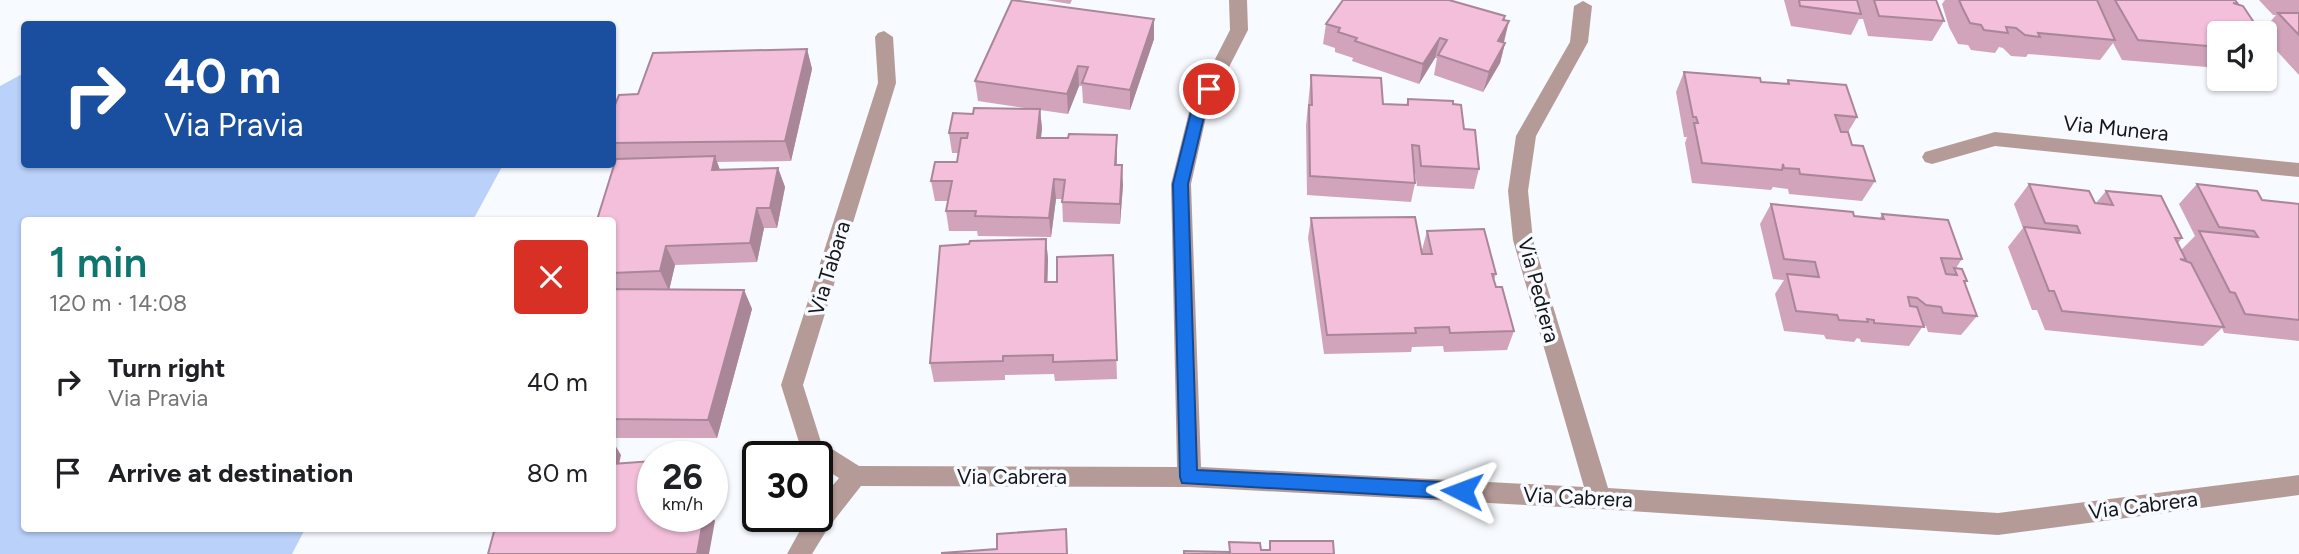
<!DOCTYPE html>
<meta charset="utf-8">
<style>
:root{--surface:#fff;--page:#f6f6f6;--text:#202124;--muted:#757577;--accent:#0f766e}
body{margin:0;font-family:Figtree,sans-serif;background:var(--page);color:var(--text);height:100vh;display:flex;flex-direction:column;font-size:26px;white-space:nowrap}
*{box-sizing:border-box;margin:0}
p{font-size:23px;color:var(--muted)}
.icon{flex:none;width:38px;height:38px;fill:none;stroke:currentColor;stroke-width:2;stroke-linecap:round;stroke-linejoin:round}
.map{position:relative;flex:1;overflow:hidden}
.sheet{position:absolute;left:21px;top:217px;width:595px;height:315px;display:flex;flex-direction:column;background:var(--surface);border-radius:7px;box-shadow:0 2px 5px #0004}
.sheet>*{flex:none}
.hud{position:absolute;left:21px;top:21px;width:595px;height:147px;border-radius:7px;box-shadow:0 2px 5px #0004;background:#1a4fa0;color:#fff;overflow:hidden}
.controls{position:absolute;left:2207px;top:21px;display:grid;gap:14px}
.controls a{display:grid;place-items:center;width:70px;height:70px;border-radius:7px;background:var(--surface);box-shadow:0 2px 5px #0004;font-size:35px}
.speed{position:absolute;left:637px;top:441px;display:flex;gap:14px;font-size:35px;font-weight:700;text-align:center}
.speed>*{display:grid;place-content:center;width:91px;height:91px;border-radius:50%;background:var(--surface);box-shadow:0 2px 5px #0004;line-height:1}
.speed small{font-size:18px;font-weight:400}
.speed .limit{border:4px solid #111;border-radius:10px;background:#fff;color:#111}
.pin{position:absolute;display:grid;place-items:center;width:60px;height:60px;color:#fff;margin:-30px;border:4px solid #fff;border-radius:50%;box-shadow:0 2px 7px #0007}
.me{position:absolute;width:77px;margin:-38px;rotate:273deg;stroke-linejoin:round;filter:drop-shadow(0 0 5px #0008)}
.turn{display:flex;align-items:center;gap:24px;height:147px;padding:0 28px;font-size:32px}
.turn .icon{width:91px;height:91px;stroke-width:2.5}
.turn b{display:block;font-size:49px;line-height:60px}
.round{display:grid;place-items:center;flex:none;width:74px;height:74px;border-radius:7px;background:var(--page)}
.headline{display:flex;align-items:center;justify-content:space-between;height:119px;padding:0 28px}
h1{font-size:42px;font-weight:600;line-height:52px;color:var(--accent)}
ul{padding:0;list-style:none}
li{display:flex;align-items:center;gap:21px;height:91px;padding:0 28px}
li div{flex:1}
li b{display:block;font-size:26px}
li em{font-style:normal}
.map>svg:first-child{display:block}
.green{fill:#bad1fa}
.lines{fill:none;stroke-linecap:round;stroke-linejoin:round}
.minor{fill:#b59b98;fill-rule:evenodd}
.wall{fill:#d1a4bc}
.shaded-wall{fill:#aa8699}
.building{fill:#f3bfdb;stroke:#aa8699;stroke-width:2}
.route{fill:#1a73e8;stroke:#114b97;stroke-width:2}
.labels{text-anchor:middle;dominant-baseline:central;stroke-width:7;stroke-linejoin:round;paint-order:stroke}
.street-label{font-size:21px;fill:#131519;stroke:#f7fafe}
</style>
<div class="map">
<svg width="2299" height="554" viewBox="0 0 2299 554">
<rect width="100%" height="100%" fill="#f7fafe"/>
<path class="green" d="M24,73V164L503,165L473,220H24V528L305,529L292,554H0V86Z"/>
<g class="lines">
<path class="minor" d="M1229,0H1247L1248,30L1208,108L1191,184L1201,467L1584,487L1513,240L1508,191L1516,136L1570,42L1574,6L1583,1L1592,6L1588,42L1536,136L1528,191L1533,240L1608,488L1998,513L2299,475V495L1998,535L1599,509L1189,487L861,486L828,528L812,554H787L808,516H817V504L839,478L817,464V457L803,455L781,385L878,83L875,37L878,33L884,31L893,37L896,83L803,385L821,442L859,466L1177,467L1171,184L1190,108L1230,30Z
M1995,132L2299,163V177L1995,146L1932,164L1925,162L1922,157L1925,152Z"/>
</g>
<path class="wall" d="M1046,0H1072L1070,4Z
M1784,0H1936L1944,21L1932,41L1868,36L1863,19H1859L1851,35L1791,26Z
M1945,0H2235L2219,33V68L2122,60L2113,43L2100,60L2028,54L2026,57L2011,56L2003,48L1999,47L1995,53L1971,50L1968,45L1958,44L1949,27L1942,4Z
M2259,0H2299V75L2264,37V33H2261L2276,15H2273Z
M1505,16L1503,42L1505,43L1500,63L1483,92L1434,75L1437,58H1435L1419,84L1352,61L1353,58L1335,52V48L1323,44L1326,24Z
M1154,19V39L1130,110L1083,103L1082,86H1079L1068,114L1040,110L1042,129L1041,138H1068L1117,135V165L1123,185L1120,224L1063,222L1062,199H1056L1051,237L978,236L977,231H949L946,211L948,201H935L931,181L957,162L959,153H952L949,133L973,114L1031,109L978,101L975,81Z
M2264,39L2273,51L2264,61Z
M807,49L812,69L791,161L717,162L720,170L778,168L785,187L777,228H764L757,262L675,265L669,290H744L752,309L717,438H612V220L615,163H612V112L638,94Z
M1684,72L1761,82L1786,84L1788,80L1857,117L1848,132L1852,145L1875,181L1862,201L1789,194L1788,189L1773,187L1771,190L1692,183L1685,143L1687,137H1684L1676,92Z
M1311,75L1383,104L1406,105L1408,99L1453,104L1479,169L1474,189L1417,186L1414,166L1415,183L1411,202L1307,195L1306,125Z
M2029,184L2096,203L2106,191L2182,238L2178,243L2181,250L2195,236L2179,204L2197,184L2262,200L2299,204V341L2224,333L2222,328L2203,346L2045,330L2037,310H2032L2008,247L2023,228L2014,204Z
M1771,204L1854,216L1880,218L1882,214L1962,259L1956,268L1967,281L1965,284L1977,316L1961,335L1928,332L1926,326H1923L1909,346L1861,342L1860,339L1857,338L1854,342L1826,339L1824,335L1784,331L1775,294L1784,280L1773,279L1760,224Z
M1311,218L1422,250L1427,231L1496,274L1494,280L1496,287L1514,331L1507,350L1444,352L1443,346L1412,347L1411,352L1324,354L1308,238Z
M1046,239L1048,259L1047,282H1057L1113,255L1117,379L1055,381L1054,374L1005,375V380L934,382L930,363L969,244Z"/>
<path class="shaded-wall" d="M1154,19V39L1130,110V90Z
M1509,21L1504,42L1493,61L1498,41Z
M1440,38L1435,58L1419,84L1423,64Z
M1505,43L1500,63L1483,92L1489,72Z
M807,49L812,69L791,161L785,141Z
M1078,66L1079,86L1068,114L1067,94Z
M1040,109L1042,129L1038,158L1037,138Z
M1117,135V155L1115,185V165Z
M715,156L722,176L712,170Z
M1122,165L1123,185L1120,224V204Z
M778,168L785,187L777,228L770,208Z
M1054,179L1056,199L1051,237L1049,218Z
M757,208L764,228L757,262L750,243Z
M1046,239L1048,259L1047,301L1045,282Z
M666,246L675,265L669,291L660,271Z
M744,290L752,309L717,438L708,420Z
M612,440L621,455L615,482L612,478Z
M712,515L715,521L709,554H697L700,516H712Z"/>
<path class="building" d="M1012,0L1154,19L1130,90L1082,83L1088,67L1078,66L1067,94L975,81Z
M1343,0H1449L1505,16L1503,20L1509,21L1498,41L1505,43L1489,72L1438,55L1447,40L1440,38L1423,64L1355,41L1357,38L1338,32L1340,28L1326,24Z
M1799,0H1857L1861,14L1800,6Z
M1874,0H1936L1944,21L1879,16Z
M1959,0H2097L2115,40L2038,33L2040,37L2025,35L2016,28L2006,27L2008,33L1984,30L1981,25L1970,23L1962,7Z
M2115,0H2235L2238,4L2233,3L2243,6L2261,33H2219V47L2138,40Z
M2278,13H2299V35Z
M2264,39L2273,51L2264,50Z
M807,49L785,141L612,143V112L619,95L638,94L653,53Z
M1684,72L1760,78L1761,82L1789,84L1788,80L1846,85L1857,117L1835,115L1841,132H1848L1852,145L1863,146L1875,181L1800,174L1799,169L1784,168L1783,164L1782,170L1702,163L1694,123H1698L1696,117H1693Z
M1311,75L1381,78L1383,104L1408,105V99L1453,101V104L1461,105L1464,129L1475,130L1479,169L1421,166L1419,146L1412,145L1415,183L1310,176L1309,105H1312Z
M974,108L1040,109L1037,138H1068L1069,134L1117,135L1115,165H1122L1120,204L1062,202L1065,180L1054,179L1049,218L975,216L976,211H946L952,181H931L935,162H957L961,138H967L968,133H949L953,113L973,114Z
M715,156L712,170L778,168L770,208H757L750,243L666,246L660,271L612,273V220H597L616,159Z
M2029,184L2089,191L2095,203L2113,205L2106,191L2161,196L2182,238H2175L2186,260L2180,259L2191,263L2224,327L2062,311L2054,291H2049L2024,227L2080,233L2077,226L2045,223Z
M2197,184L2257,191L2262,200L2299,204V320L2245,314L2235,293L2230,292L2199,231L2258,237L2254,231L2219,227Z
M1771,204L1853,212L1854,216L1884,219L1882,214L1948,220L1962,259L1941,258L1946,274L1957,275L1954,268L1962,269L1967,281H1964L1977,316L1943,313L1941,307L1926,305L1917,298L1908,297L1910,306L1917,307L1924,327L1874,323V320L1867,319L1868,322L1839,320L1837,315L1796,311L1787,274L1819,277L1815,262L1784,259Z
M1415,217L1422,254H1432L1427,231L1484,229L1496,274H1492L1496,287H1502L1514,331L1450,333L1449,327L1415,328L1416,333L1327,335L1311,218Z
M1046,239L1045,282H1057V257L1113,255L1117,360L1053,362V355L1003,356V361L930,363L940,246L969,244L970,241Z
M612,289L744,290L708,420L612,419Z
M653,461V516H704L697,554H488L495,528H612V464Z
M1066,529L1067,554H942V553L997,549V534Z
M1270,541H1333L1334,554H1184V551L1230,552L1229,542L1260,543L1261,550H1270Z"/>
<path class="route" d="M1209,84L1216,89L1206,108L1188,184L1197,470L1462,483L1469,485L1471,491L1469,497L1462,499L1182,483L1180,477L1173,184L1192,108L1204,85Z"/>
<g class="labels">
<g class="street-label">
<text transform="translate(2116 128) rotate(6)">Via Munera</text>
<text transform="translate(829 268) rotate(-73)">Via Tabara</text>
<text transform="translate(1539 290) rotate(75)">Via Pedrera</text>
<text x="1012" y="476">Via Cabrera</text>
<text transform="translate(1578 497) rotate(3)">Via Cabrera</text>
<text transform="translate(2143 505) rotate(-7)">Via Cabrera</text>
</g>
</g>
</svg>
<div class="controls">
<a><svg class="icon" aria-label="sound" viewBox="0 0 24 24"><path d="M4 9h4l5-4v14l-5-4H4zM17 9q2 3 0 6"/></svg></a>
</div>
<div class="speed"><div>26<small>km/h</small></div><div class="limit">30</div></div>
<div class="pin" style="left:1209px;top:89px;background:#d93025"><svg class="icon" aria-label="arrive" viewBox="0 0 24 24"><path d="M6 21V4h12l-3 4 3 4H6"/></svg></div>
<svg class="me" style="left:1462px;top:491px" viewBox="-20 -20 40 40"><path d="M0-17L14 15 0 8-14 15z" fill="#1a73e8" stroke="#fff" stroke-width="4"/></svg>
<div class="hud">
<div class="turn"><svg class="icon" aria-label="right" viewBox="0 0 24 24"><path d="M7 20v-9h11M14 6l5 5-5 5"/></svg><div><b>40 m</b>Via Pravia</div></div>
</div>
<section class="sheet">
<div class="headline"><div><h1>1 min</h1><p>120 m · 14:08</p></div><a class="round" style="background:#d93025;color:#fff"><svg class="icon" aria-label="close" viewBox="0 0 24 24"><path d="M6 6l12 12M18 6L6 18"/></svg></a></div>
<ul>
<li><svg class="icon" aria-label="right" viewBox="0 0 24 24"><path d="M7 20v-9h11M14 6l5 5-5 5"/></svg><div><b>Turn right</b><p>Via Pravia</p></div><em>40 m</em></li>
<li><svg class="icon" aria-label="arrive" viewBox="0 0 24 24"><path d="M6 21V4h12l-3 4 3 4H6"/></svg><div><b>Arrive at destination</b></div><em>80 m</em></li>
</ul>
</section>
</div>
